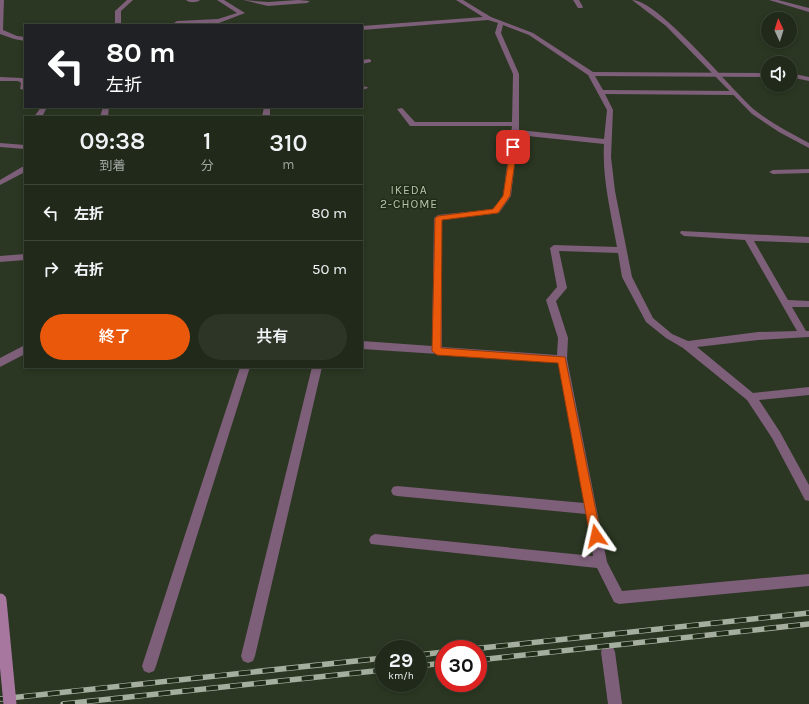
<!DOCTYPE html>
<html lang="ja">
<meta charset="utf-8">
<style>
:root{--surface:#20291a;--page:#2d3527;--text:#f1f3f6;--muted:#a2a6a2;--line:#3d4539;--accent:#ea580c}
body{margin:0;font-family:Karla,"Noto Sans JP",sans-serif;background:var(--page);color:var(--text);height:100vh;display:flex;flex-direction:column;font-size:15px;white-space:nowrap}
*{box-sizing:border-box;margin:0}
p{font-size:13px;color:var(--muted)}
.icon{flex:none;width:22px;height:22px;fill:none;stroke:currentColor;stroke-width:2;stroke-linecap:round;stroke-linejoin:round}
.map{position:relative;flex:1;overflow:hidden}
.side{position:absolute;left:24px;top:116px;width:339px;height:252px;display:flex;flex-direction:column;background:var(--surface);border-radius:0px;box-shadow:0 2px 6px #0003,0 0 0 1px var(--line)}
.side>*{flex:none}
.guide{position:absolute;left:24px;top:24px;width:339px;height:84px;border-radius:0px;box-shadow:0 2px 6px #0003,0 0 0 1px var(--line);background:#202124;color:#fff;overflow:hidden}
.needle{width:26px;rotate:356deg}
.controls{position:absolute;left:761px;top:12px;display:grid;gap:8px}
.controls a{display:grid;place-items:center;width:36px;height:36px;border-radius:50%;background:var(--surface);box-shadow:0 2px 6px #0003,0 0 0 1px var(--line);font-size:20px}
.speed{position:absolute;left:375px;top:640px;display:flex;gap:8px;font-size:20px;font-weight:700;text-align:center}
.speed>*{display:grid;place-content:center;width:52px;height:52px;border-radius:50%;background:var(--surface);box-shadow:0 2px 6px #0003,0 0 0 1px var(--line);line-height:1}
.speed small{font-size:10px;font-weight:400}
.speed .limit{border:6px solid #d22;background:#fff;color:#111}
.pin{position:absolute;display:grid;place-items:center;width:34px;height:34px;color:#fff;margin:-17px;border-radius:8px;box-shadow:0 2px 6px #0006}
.me{position:absolute;width:44px;margin:-22px;rotate:349deg;stroke-linejoin:round;filter:drop-shadow(0 0 3px #0008)}
.turn{display:flex;align-items:center;gap:14px;height:84px;padding:0 16px;font-size:18px}
.turn .icon{width:52px;height:52px;stroke-width:2.5}
.turn b{display:block;font-size:28px;line-height:34px}
.eta{display:flex;justify-content:space-evenly;align-items:center;height:68px;text-align:center}
.eta b{font-size:24px;font-weight:600;line-height:28px}
.cta{display:flex;gap:8px;margin-top:auto;padding:8px 16px}
.cta a{flex:1;height:46px;border-radius:24px;background:var(--accent);color:#fff;font-size:16px;font-weight:600;line-height:46px;text-align:center}
.cta a+a{background:var(--page);color:var(--text)}
ul{padding:0;list-style:none}
li{display:flex;align-items:center;gap:12px;height:56px;padding:0 16px;border-top:1px solid var(--line)}
li div{flex:1}
li b{display:block;font-size:15px}
li em{font-style:normal}
.map>svg:first-child{display:block}
.lines{fill:none;stroke-linecap:round;stroke-linejoin:round}
.minor{fill:#7d5f79;fill-rule:evenodd}
.tertiary{fill:#7d5f79;fill-rule:evenodd}
.rail-casing{stroke:#a6ae9f;stroke-width:5.5}
.rail{stroke:#212c18;stroke-width:4;stroke-dasharray:12;stroke-linecap:butt}
.secondary-bridge{stroke:#a777a0;stroke-width:13}
.route{fill:#ea580c;stroke:#983908}
.labels{text-anchor:middle;dominant-baseline:central;stroke-width:3;stroke-linejoin:round;paint-order:stroke}
.neighbourhood-label{font-size:12px;letter-spacing:1px;fill:#b5c4aa;stroke:#212c18}
</style>
<div class="map">
<svg width="809" height="704" viewBox="0 0 809 704">
<rect width="100%" height="100%" fill="#2b3722"/>
<g class="lines">
<path class="minor" d="M0,0H4L3,30L17,36L25,37V41L14,39L0,34Z
M127,0H133L121,11V25H115V11Z
M186,0H200C197,3 189,3 186,0Z
M217,0H224L245,13L219,23L177,25L174,23L177,21L218,19L237,13Z
M243,0L268,2L298,0L310,1L307,3L268,6Z
M456,0H463L491,17L533,33L593,72L768,73V77L595,76L603,90L734,91L737,93L734,95L605,94L613,110L611,157L615,191L632,277L653,318L672,334L688,341L758,332L797,331L745,240L684,236L680,233L681,231L809,237V243L754,241L788,300L809,301V307H792L806,331H809V337L758,340L697,347L753,393L809,387V395L759,400L780,432L809,485V501L805,500L772,438L747,400L683,348L666,338L646,322L622,277L618,253L559,251L567,288L556,301L568,338L567,359L607,562L622,591L809,574V586L619,604L614,602L597,568L371,544L369,540L371,536L375,534L593,556L586,514L397,496L393,495L391,491L393,487L397,486L584,503L558,362L362,349V341L432,346L434,218L438,215L493,209L503,196L512,126H410L397,109L402,108L415,122H512L513,74L495,33L498,23L488,20L362,30V26L483,17ZM503,25L529,35L588,75L607,110L604,139L519,130V74L501,33ZM518,135L604,144C602,178 611,213 617,247L554,245L550,248L557,287L546,300L558,338L557,355L442,347V220L499,213L511,196Z
M573,0H579L583,7L582,8H578Z
M769,0H778L809,8V12Z
M369,59L371,60V62L362,64V60Z
M790,73L809,77V81L790,77Z
M0,77L22,78L25,80V90L20,89L21,83L18,81H0Z
M362,86L367,87L368,88L362,90Z
M41,107H47L42,117H34Z
M103,107H109L108,117H100Z
M264,107H270V117H262Z
M0,143L25,145V149L0,147Z
M22,167H25V172L0,185V180Z
M809,169V173L773,174L769,172L773,170Z
M25,254V260L0,262V256Z
M25,345V354L0,367V358Z
M240,367H250L156,666L154,671L149,673L144,671L142,666Z
M312,367H322L255,656L253,661L248,663L243,661L241,656Z
M608,645L613,647L615,652L622,704H608L601,652L603,647Z"/>
<path class="tertiary" d="M632,0C659,0 732,91 756,111C772,124 791,133 809,143V148L779,132L752,114L666,26Z"/>
<g class="rail-casing">
<path id="rail" d="M472,649L809,613
M418,655L444,652
M478,660L809,624
M418,666L444,663
M0,699L384,658
M63,704L384,670"/>
</g>
<use href="#rail" class="rail"/>
<path class="secondary-bridge" d="M0,600L10,704"/>
</g>
<path class="route" d="M511,145L517,147L510,196L498,213L442,220L441,348L565,357L601,536L600,539L596,541L592,539L590,536L558,363L437,355L432,351L435,218L438,216L493,209L503,196Z"/>
<g class="labels">
<g class="neighbourhood-label">
<text x="409" y="190">IKEDA<tspan x="409" dy="14">2-CHOME</tspan></text>
</g>
</g>
</svg>
<div class="controls">
<a><svg class="needle" viewBox="-14 -14 28 28"><path d="M0-13l5 13h-10z" fill="#e53935"/><path d="M0 13l5-13h-10z" fill="#a2a6a2"/></svg></a>
<a><svg class="icon" aria-label="sound" viewBox="0 0 24 24"><path d="M4 9h4l5-4v14l-5-4H4zM17 9q2 3 0 6"/></svg></a>
</div>
<div class="speed"><div>29<small>km/h</small></div><div class="limit">30</div></div>
<div class="pin" style="left:513px;top:147px;background:#d93025"><svg class="icon" aria-label="arrive" viewBox="0 0 24 24"><path d="M6 21V4h12l-3 4 3 4H6"/></svg></div>
<svg class="me" style="left:596px;top:536px" viewBox="-20 -20 40 40"><path d="M0-17L14 15 0 8-14 15z" fill="#ea580c" stroke="#fff" stroke-width="4"/></svg>
<div class="guide">
<div class="turn"><svg class="icon" aria-label="left" viewBox="0 0 24 24"><path d="M17 20v-9H6M10 6l-5 5 5 5"/></svg><div><b>80 m</b>左折</div></div>
</div>
<section class="side">
<div class="eta">
<div><b>09:38</b><p>到着</p></div>
<div><b>1</b><p>分</p></div>
<div><b>310</b><p>m</p></div>
</div>
<ul>
<li><svg class="icon" aria-label="left" viewBox="0 0 24 24"><path d="M17 20v-9H6M10 6l-5 5 5 5"/></svg><div><b>左折</b></div><em>80 m</em></li>
<li><svg class="icon" aria-label="right" viewBox="0 0 24 24"><path d="M7 20v-9h11M14 6l5 5-5 5"/></svg><div><b>右折</b></div><em>50 m</em></li>
</ul>
<div class="cta"><a>終了</a><a>共有</a></div>
</section>
</div>
